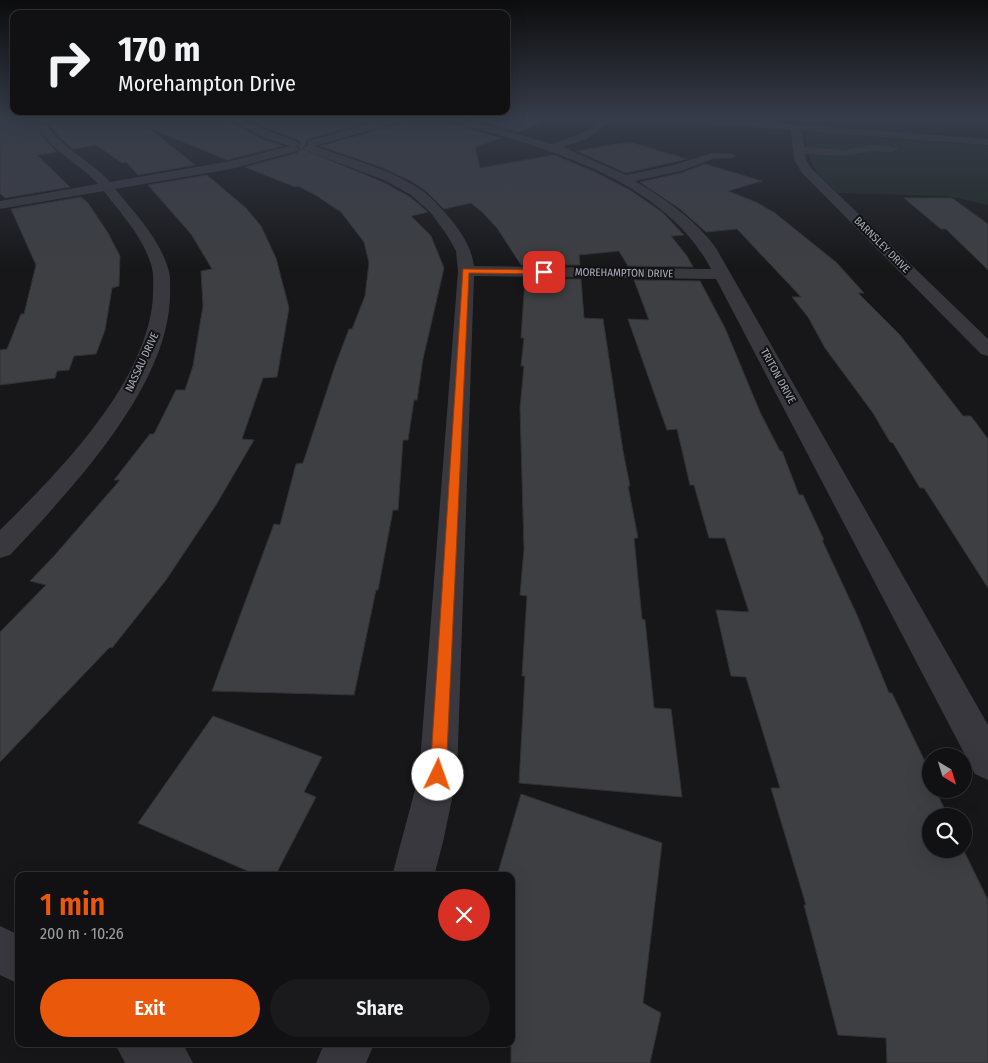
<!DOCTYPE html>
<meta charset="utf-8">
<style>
:root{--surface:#111113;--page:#1a1a1c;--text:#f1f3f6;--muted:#9c9da0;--line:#303133;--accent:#ea580c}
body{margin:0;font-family:"Fira Sans Condensed",sans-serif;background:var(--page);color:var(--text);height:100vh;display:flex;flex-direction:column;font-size:19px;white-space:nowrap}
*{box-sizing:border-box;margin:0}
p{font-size:16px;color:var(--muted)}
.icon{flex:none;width:28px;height:28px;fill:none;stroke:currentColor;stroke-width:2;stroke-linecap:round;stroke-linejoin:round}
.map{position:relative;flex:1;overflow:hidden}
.drawer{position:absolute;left:15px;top:872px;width:500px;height:175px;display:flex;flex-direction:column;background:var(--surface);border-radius:10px;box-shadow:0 5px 20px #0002,0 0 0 1px var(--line)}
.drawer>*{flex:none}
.hud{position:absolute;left:10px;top:10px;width:500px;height:105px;border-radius:10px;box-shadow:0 5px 20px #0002,0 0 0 1px var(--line);background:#111113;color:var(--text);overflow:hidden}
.needle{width:32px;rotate:142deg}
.fabs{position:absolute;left:922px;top:748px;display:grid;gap:10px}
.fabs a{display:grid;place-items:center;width:50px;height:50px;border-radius:50%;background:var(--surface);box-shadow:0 5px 20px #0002,0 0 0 1px var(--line);font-size:25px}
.pin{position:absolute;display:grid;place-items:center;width:42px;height:42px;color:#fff;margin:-21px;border-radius:10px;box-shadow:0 2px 8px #0006}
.me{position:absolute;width:55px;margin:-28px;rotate:3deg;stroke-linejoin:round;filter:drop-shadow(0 0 4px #0008)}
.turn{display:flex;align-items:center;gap:18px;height:105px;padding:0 25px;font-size:22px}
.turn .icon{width:65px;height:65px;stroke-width:2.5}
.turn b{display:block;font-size:35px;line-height:42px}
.round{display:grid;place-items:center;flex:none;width:52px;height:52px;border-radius:26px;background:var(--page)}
.summary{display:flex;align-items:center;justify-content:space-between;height:85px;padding:0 25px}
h1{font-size:30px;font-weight:600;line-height:38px;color:var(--accent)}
.action{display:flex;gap:10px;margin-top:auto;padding:10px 25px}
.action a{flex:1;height:58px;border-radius:30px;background:var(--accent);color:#fff;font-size:20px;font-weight:600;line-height:58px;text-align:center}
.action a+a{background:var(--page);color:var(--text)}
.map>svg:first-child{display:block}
.green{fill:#212923}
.building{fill:#3e3f43;stroke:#323135}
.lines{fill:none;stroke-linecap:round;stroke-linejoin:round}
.minor{fill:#38383e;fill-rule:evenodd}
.route{fill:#ea580c;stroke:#983908}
.labels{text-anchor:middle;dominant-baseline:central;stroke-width:4;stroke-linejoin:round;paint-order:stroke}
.far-street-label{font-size:11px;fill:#a9acb9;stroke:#121214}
</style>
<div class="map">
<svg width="988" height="1063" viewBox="0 0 988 1063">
<rect width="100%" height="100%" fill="#171719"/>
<path class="green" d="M815,132L988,146V205L948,196L838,193L818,174L810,159L805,134Z"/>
<path class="building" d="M0,119H31L45,140L57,152L37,155L70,187L5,198L0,193Z
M45,119H224L264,140L283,146L227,160L149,128L195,165L138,175L126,162L122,163L96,145L73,149L58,136Z
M244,119H380L308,139L302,149L383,182L410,197L428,212L411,216L431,236L444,268L423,359L417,400H414L408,440H403L398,510H393L378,590H376L354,695L212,691L274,524L280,525L296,464L303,463L335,366L349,329H352L365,296L369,263L364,242L341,212L317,196L298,186L295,187L245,167L297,153L301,149L299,146L301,144L298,140Z
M406,119H444L447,123L501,138L475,147L480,168L554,155L595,172L630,190L662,212L684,235L671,236L687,256L693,267L628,266L619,251L579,255L580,265H521L497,228L483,213L471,203L444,209L426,191L409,180L383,168L320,146L404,123Z
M470,119H542V123L517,132Z
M630,142L687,159L626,173L577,151Z
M705,164L762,181L728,191L756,202L775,213L837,263L864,293H858L900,335L963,416H971L988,439V588L924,488H920L893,443L890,442L873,413L825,348L808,317L792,297H801L737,229L706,232L680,209L640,182L681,173Z
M207,175L246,208L261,226L276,258L289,308L277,377L263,378L242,439L254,440L216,505L166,580L112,648L110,647L0,762V632L46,585L30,581L54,556L120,480H114L150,434H154L176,390H185L193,366L203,306L201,271L212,269L191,234L148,185Z
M81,197L88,203L108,233L120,256L119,286L112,288L105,330L96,354L74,356L69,370L57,371L55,378L0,385V350L7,349L21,314H24L36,265L11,209Z
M904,198H952L988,224V270L946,229H941Z
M525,279H581L584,318L603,319L623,451L630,486H628L638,538H634L642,619L645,620L654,708L671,709L682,797L519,783L525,676H522L527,596L520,595L524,549L520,408L524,366H521L524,338H521Z
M634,280L700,281L725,328L760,412L780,451H782L799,495H803L824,540H822L857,615L889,693H892L931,774V789H935L948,816H931V849H963L988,900V1063H887L886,1038L838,1035L804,905H806L771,788H780L746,677L731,676L716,610L749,612L725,538H709L694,485H690L677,429L667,430L628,319L649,320Z
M213,716L322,757L304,792L316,797L275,876H259L138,823Z
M521,794L662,843L643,1003L661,1013L650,1063H511V876H497Z"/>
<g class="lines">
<path class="minor" d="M33,119H43C58,147 89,159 110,182L231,161L290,146L265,138L226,119H239L297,142L299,144L296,146L299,149L297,151L231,169L115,189C134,212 159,238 168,268C171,276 170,285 170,294C170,386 70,491 10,555L0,558V530C59,472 149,381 153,295C153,286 154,277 152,268C145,239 121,214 104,191L0,209V201L98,184C77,161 47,149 33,119Z
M387,119H404L403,121L314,146C349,159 389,168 420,189C433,198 443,210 453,222C464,237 471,247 474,266L711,269C664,178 539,145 447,121L446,119H463L552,144L579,135L601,119H613L587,139L563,147L626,175L674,165L712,153L733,154L735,156L733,158L713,159L681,171L635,181C664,198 696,220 716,248L988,725V780L975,774L716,279L474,276L457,775L443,842L434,876H392L419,775L458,271L456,251L447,235L431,213L411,195L384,180L305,150L303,148L308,145V141Z
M678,119H724L988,139V145L802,131L804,147L843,150L872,145L896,147L898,149L892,152L872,151L843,156L805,154L806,160L811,168L988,339V356L981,354L802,173L794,160L791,130L683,122Z
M0,926L19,935V984L0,975Z
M115,1044H183L193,1063H125Z
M324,1044H374L366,1063H316Z"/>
</g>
<linearGradient id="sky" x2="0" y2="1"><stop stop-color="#0d0d0e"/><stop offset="0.44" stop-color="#363c49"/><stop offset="1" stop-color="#363c49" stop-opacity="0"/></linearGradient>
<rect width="988" height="268" fill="url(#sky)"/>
<path class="route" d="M463,269L544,270L548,272L544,274L469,273L446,775L444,780L438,783L432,780L430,775Z"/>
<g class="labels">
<g class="far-street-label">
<text transform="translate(882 245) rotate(45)">BARNSLEY DRIVE</text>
<text transform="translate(624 273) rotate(1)">MOREHAMPTON DRIVE</text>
<text transform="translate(142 362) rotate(-65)">NASSAU DRIVE</text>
<text transform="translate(778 376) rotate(61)">TRITON DRIVE</text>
</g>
</g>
</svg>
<div class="fabs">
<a><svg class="needle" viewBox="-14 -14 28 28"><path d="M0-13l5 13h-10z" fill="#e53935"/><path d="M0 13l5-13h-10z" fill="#9c9da0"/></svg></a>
<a><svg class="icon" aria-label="search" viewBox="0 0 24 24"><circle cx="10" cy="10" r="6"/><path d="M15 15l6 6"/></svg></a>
</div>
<div class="pin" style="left:544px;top:272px;background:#d93025"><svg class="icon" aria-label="arrive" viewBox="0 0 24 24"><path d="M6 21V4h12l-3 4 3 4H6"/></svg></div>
<svg class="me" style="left:438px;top:775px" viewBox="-20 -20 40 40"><circle r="19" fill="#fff"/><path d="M0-13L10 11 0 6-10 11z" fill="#ea580c"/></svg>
<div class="hud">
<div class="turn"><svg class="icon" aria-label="right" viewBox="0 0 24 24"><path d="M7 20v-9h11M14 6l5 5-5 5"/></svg><div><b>170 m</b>Morehampton Drive</div></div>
</div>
<section class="drawer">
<div class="summary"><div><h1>1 min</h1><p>200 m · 10:26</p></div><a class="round" style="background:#d93025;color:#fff"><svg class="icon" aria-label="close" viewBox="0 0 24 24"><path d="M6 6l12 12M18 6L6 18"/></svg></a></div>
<div class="action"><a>Exit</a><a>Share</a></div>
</section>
</div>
